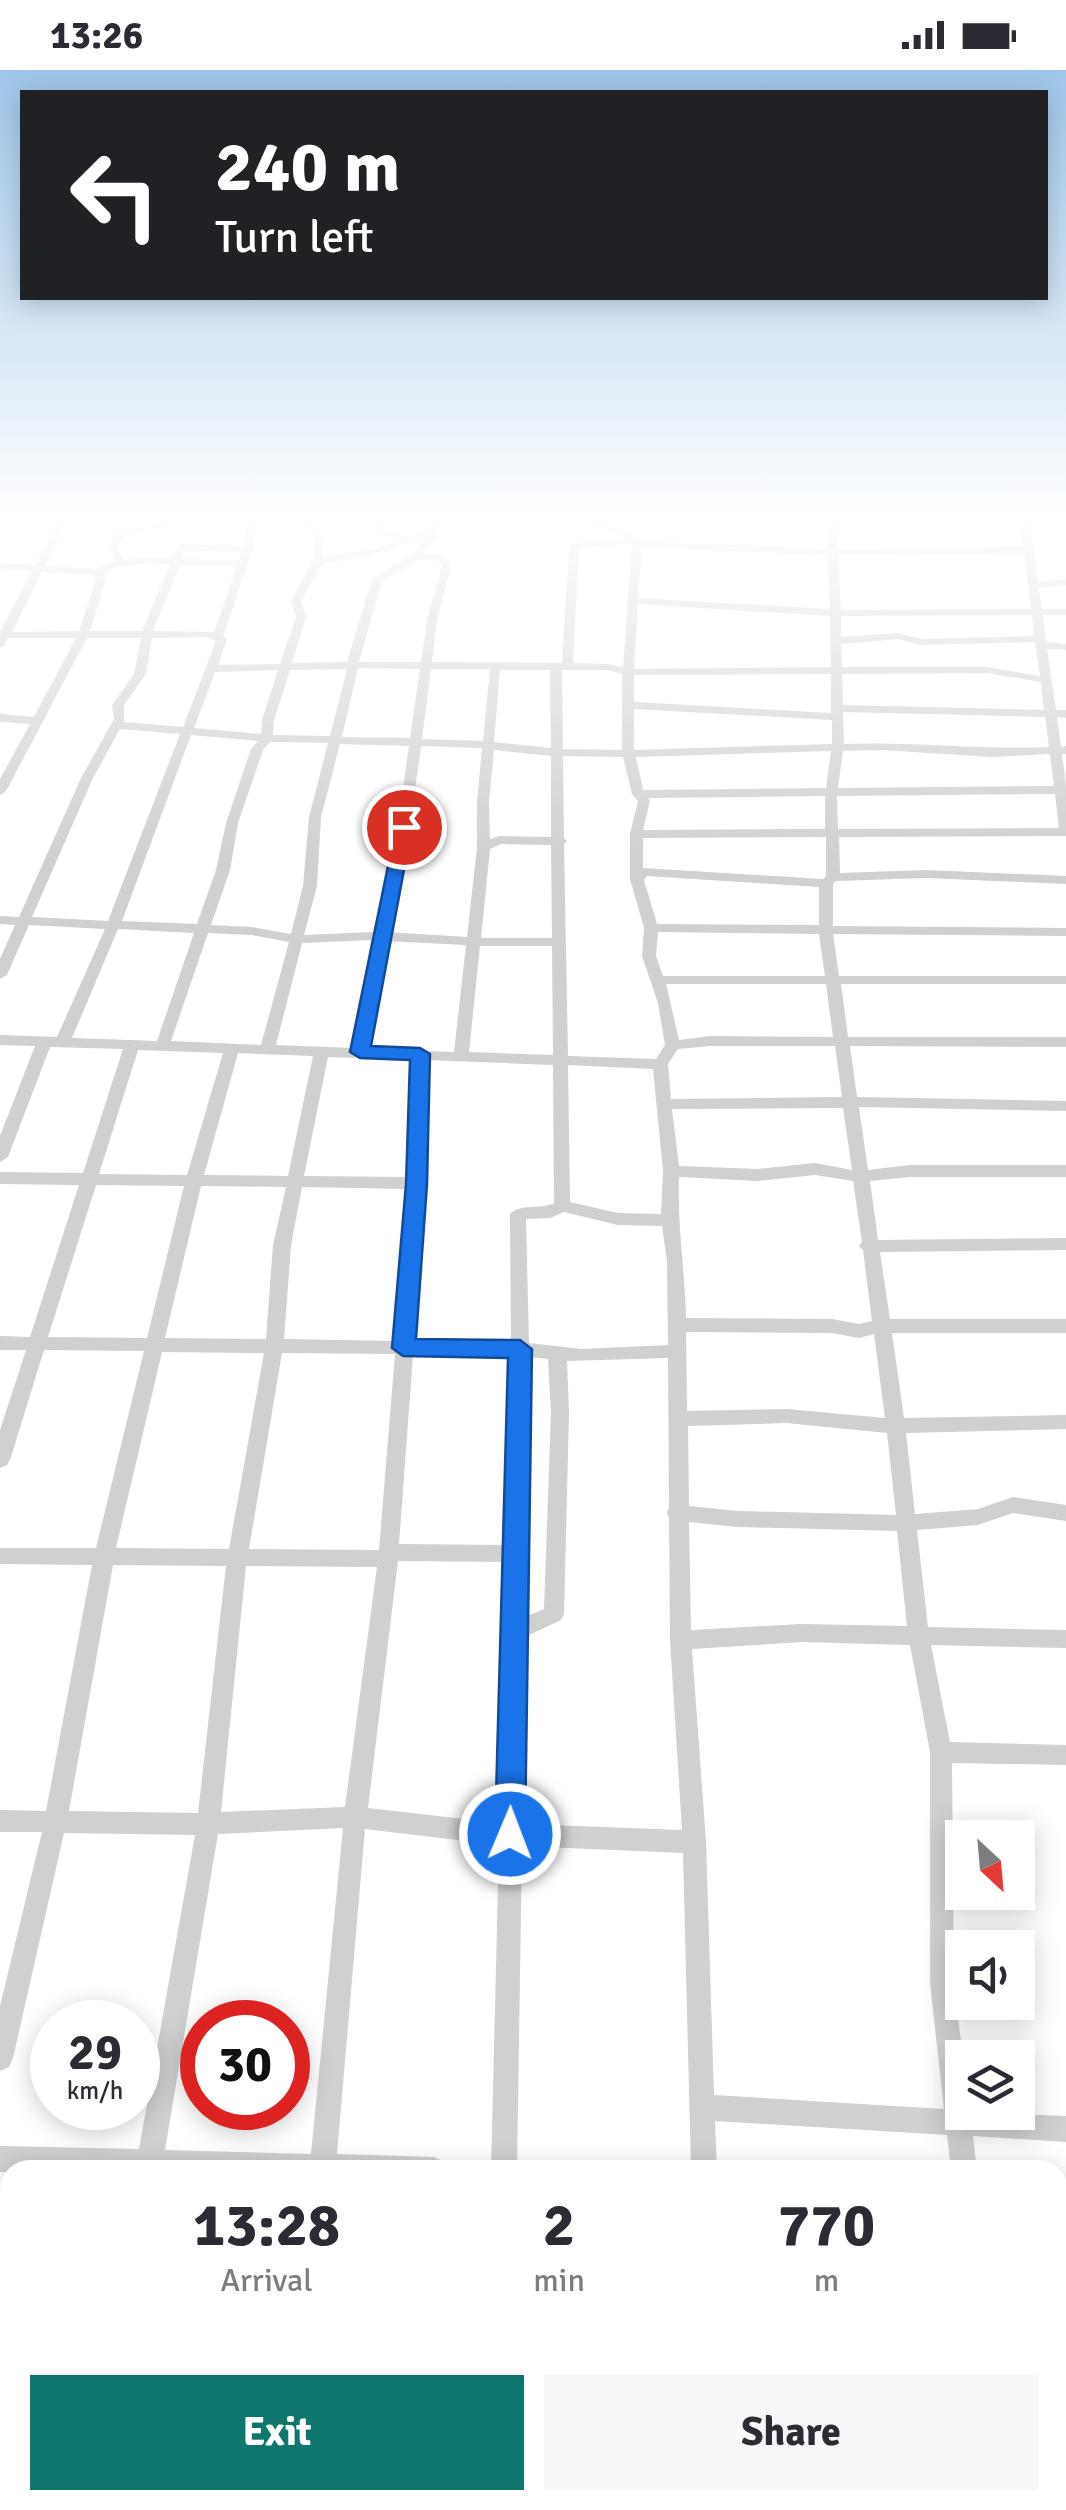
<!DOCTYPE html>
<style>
:root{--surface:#fff;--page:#f7f7f7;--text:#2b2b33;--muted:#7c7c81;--accent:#0f766e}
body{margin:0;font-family:Signika,sans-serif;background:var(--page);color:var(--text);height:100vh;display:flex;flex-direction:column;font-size:38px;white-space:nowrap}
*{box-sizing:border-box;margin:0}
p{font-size:32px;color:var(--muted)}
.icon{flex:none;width:55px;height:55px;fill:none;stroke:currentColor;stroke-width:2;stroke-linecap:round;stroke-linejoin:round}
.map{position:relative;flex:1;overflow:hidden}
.details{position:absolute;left:0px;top:2090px;width:1068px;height:350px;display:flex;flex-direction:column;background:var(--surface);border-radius:30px 30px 0 0;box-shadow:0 5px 25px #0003}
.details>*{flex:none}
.top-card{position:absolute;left:20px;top:20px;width:1028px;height:210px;border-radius:0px;box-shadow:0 5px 25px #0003;background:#202124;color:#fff;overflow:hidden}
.needle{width:65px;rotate:154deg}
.buttons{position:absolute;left:945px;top:1750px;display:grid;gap:20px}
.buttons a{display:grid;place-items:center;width:90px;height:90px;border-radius:0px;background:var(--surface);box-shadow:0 5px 25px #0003;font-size:50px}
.speed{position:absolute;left:30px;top:1930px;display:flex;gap:20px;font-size:50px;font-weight:700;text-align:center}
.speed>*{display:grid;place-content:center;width:130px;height:130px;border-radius:50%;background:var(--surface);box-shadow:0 5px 25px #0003;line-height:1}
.speed small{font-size:25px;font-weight:400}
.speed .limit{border:15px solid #d22;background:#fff;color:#111}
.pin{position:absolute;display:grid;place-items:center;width:85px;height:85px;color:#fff;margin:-42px;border:5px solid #fff;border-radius:50%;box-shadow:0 2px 10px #0007}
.me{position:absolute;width:110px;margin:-55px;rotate:1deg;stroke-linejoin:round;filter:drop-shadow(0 0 8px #0008)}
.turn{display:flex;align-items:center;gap:35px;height:210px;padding:0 30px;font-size:45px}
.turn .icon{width:130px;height:130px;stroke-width:2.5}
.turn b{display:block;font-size:70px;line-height:85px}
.eta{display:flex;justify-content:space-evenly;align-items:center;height:170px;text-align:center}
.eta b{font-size:60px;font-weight:700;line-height:70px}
.cta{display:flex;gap:20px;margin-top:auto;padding:20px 30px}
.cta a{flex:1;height:115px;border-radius:0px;background:var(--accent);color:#fff;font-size:40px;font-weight:700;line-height:115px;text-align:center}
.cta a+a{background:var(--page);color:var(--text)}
.status{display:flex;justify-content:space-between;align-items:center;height:70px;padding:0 50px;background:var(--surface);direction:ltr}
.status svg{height:28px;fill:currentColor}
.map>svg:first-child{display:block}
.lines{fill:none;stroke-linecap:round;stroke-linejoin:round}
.minor{fill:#d0d0d0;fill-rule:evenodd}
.route{fill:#1a73e8;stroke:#114b97;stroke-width:2.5}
</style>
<div class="status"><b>13:26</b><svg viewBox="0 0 49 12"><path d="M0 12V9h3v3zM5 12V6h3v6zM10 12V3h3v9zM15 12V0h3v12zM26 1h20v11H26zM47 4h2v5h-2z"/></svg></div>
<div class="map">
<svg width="1066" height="2440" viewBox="0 0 1066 2440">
<rect width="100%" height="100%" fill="#fff"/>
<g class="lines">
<path class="minor" d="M60,447H70L45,496L96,499L116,491L107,479L116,461L188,447H205L200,450L124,465L117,479L125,489L172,488L178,475L182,474L243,476L248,447H258L253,476L256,479L252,482L223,566L227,569L218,595L280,594L296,547L291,531L313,491L314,465L300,447H310L324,465L323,487L368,480L401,471L377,463L376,447H386L385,459L410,467L434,454L440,447H450L423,484L442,485L452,493L437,550L432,592L562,593L569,476L574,473L626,468L601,457L521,450L516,447C557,447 611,443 642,471L827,479L829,447H839L837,479L1023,477L1019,447H1029L1038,512L1066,509V515L1039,518L1042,539H1066V545H1043L1046,572L1066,574V580L1047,579L1056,640H1066V648L1057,647L1061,677L1066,676V684H1062L1066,714V766L839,767L840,803L926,800L1066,806V814L926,808L836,811L833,814V856L1066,858V866L833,864L839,906H1066V914H841L848,967H1066V977L850,976L857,1027L1066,1031V1041L859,1037L868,1100L910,1095H1066V1107H910L870,1111L878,1170L1066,1168V1180L880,1182L890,1249H1066V1263H892L904,1348L1066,1345V1359L906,1363L915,1444L978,1439L1013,1427L1066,1435V1451L1013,1443L978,1455L917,1460L928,1557L1066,1560V1578L931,1575L950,1672L1066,1675V1695L952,1693L954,1913L963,1988L962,2042L1066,2046V2072L973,2066L977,2100H951L947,2065L715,2051L717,2100H691L683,1783L522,1776L517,2100H491L499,1775L365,1759L337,2084L434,2087L443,2091L447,2100L0,2102V2076L139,2079L195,1765L64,1763L13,1988L9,1997L0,2001V1936L42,1762H0V1740L46,1741L92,1495L0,1494V1478H96L144,1281L44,1280L10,1390L7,1395L0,1398V1360L26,1280H0V1266L30,1267L79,1115L0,1114V1102L83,1103L123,979L50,977L8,1087L0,1092V1066L35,976L0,975V965L57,967L105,859L29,855L7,905L0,909V889L15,855L0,854V846L19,847L81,708L114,649L112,635L134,604L141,568H87L6,721L0,725V709L30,654L0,652V644L34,647L76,568H8L4,576L0,577V562L32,501L0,499V493L35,495ZM424,468L412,485L372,509L347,592L292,593L306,547L301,531L322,494L368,486ZM632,473L623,597L607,594L573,593L579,479ZM642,477L828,485L830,539L638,528ZM186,480L241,482L239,490L182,489ZM1024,483L1031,539L841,540L838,485ZM418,490H436L442,494L427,550L421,592H359L382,511ZM147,493L170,494L142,561H90L106,509L104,503L115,497ZM180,495L237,496L214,562L153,561ZM42,502L94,505L96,509L79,561L12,562ZM638,534L830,546L831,597L634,599ZM1032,545L1034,566L922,569L898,563L841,567V546ZM207,567L216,571L183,657L124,652V635L146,604L152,568ZM898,569L922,575L1035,572L1040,606L987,597H842L841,574ZM358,598L420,599L410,668L342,667ZM347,599L330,666L273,665L274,650L290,600ZM431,599H490L483,671L422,669ZM278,600L262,650L261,664L194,658L215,602ZM500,600H550L551,678L494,672ZM562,600H607L622,604V680L563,679ZM987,603L1041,612L1044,640L843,635L842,604ZM831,604V643L634,632V605ZM634,639L832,650V674L634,680ZM843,642L1045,647L1049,677C980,680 912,671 844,674ZM120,659L180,664L108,851L32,847L93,708ZM191,665L258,671L251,679L226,753L216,800L197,854L122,851ZM270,672L328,673L309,747L303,816L291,864L251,857L211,855L230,800L238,753L263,680ZM340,674L409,676L396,770L373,862L304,865L317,816L321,747ZM421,676L482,678L477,732V777L467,867L387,862L408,770ZM494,680L551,686V767L499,766L490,769L489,732ZM882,680L991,687L1050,684L1054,716L838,718L843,681ZM831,681L826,718L643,720L636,687ZM563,686L623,687L632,724L638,731L630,764V809L644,858L642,886L658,933L665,975L656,989L568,986L564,774L567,771L564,768ZM1055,724L1059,758L838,759L837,726ZM825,726V759L643,760L650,731L648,728ZM826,767V806L823,809L643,798V768ZM501,774L551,775L552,868H481L490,779ZM647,806L819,817V855L657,854L644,810ZM118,859L194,863L157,971L72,968ZM658,862L819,864L825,906H663L656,886ZM208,863L251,865L289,872L261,975L171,971ZM371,870L353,978L276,975L302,873ZM385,871L466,875L454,982L368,979ZM480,876H552L553,985L469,982ZM666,914H826L833,967L710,966L679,970ZM710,976H835L842,1027L671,1029L668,994L678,979ZM138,980L223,983L187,1105L99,1104ZM238,983L313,986L288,1106L204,1105ZM328,987L412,990L409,1107L304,1106ZM427,990L553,995L554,1133C540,1140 520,1133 510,1144L511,1272L414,1271L425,1113ZM568,995L653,999L663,1101L661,1144L618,1143L570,1132ZM843,1038L852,1100L815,1093L758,1099L679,1096L672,1039ZM815,1105L853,1111L862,1172L859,1176L863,1180L872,1251L859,1254L832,1249L686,1248C685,1201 677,1154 679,1107L758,1111ZM96,1115L184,1116L147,1268L48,1267ZM201,1116L286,1117L273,1175L266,1269L165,1268ZM302,1117L408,1119L396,1271L284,1269L291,1175ZM564,1142L618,1155L662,1156L667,1191L668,1275L581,1279L529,1273L526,1149L550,1148ZM686,1262L832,1263L859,1268L874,1264L885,1348L787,1339L687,1341ZM162,1282L264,1283L229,1479L116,1478ZM282,1283L395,1284L379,1480L249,1479ZM413,1285L511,1286L506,1475L399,1474ZM529,1287L548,1289L551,1342L544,1539L525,1547ZM668,1288L669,1438L667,1443L669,1448L670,1570L682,1760L522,1754L525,1567L561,1550L564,1544L569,1342L567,1291ZM787,1353L887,1363L896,1445L738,1441L689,1436L688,1356ZM689,1452L738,1457L897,1461L907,1556L801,1554L691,1560ZM398,1491L506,1492L499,1753L368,1738ZM113,1495L226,1496L198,1743L69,1741ZM246,1496L377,1497L345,1737L221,1742ZM801,1572L910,1575L930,1682V1913L944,2039L714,2025L706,1772L692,1579ZM343,1758L311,2084L165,2080L218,1764Z
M1058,2220L1066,2221V2249L1058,2248Z
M74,2430H104L102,2440H72Z
M277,2430H307L306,2440H276Z
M470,2430H500V2440H470Z
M701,2430H731V2440H701Z
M985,2430H1015L1016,2440H986Z"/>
</g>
<linearGradient id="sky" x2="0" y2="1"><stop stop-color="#9ec6ea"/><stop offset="0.57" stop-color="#fff"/><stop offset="1" stop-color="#fff" stop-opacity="0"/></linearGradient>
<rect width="1066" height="788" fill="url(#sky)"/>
<path class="route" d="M404,752L412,757L371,976L420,978L430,984L427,1114L416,1269L520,1270L532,1279L525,1764L520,1775L510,1779L499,1775L495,1764L508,1288L403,1286L392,1278L406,1114L410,990L360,988L350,982L396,757Z"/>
</svg>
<div class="buttons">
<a><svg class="needle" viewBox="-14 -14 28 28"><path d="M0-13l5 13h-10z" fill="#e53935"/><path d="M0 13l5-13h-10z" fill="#7c7c81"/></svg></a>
<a><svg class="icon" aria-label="sound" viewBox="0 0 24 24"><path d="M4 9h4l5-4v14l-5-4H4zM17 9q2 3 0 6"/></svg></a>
<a><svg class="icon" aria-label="layers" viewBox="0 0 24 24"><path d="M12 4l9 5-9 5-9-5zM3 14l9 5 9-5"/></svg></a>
</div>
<div class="speed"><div>29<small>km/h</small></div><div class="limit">30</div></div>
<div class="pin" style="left:404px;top:757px;background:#d93025"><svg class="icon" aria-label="arrive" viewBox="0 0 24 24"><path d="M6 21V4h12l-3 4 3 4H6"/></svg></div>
<svg class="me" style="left:510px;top:1764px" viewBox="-20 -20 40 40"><circle r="17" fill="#1a73e8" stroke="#fff" stroke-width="3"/><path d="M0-11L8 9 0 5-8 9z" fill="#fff"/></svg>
<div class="top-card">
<div class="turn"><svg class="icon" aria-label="left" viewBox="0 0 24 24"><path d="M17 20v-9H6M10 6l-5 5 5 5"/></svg><div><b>240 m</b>Turn left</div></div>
</div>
<section class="details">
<div class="eta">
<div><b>13:28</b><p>Arrival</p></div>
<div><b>2</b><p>min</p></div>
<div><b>770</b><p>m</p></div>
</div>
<div class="cta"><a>Exit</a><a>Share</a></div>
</section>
</div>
